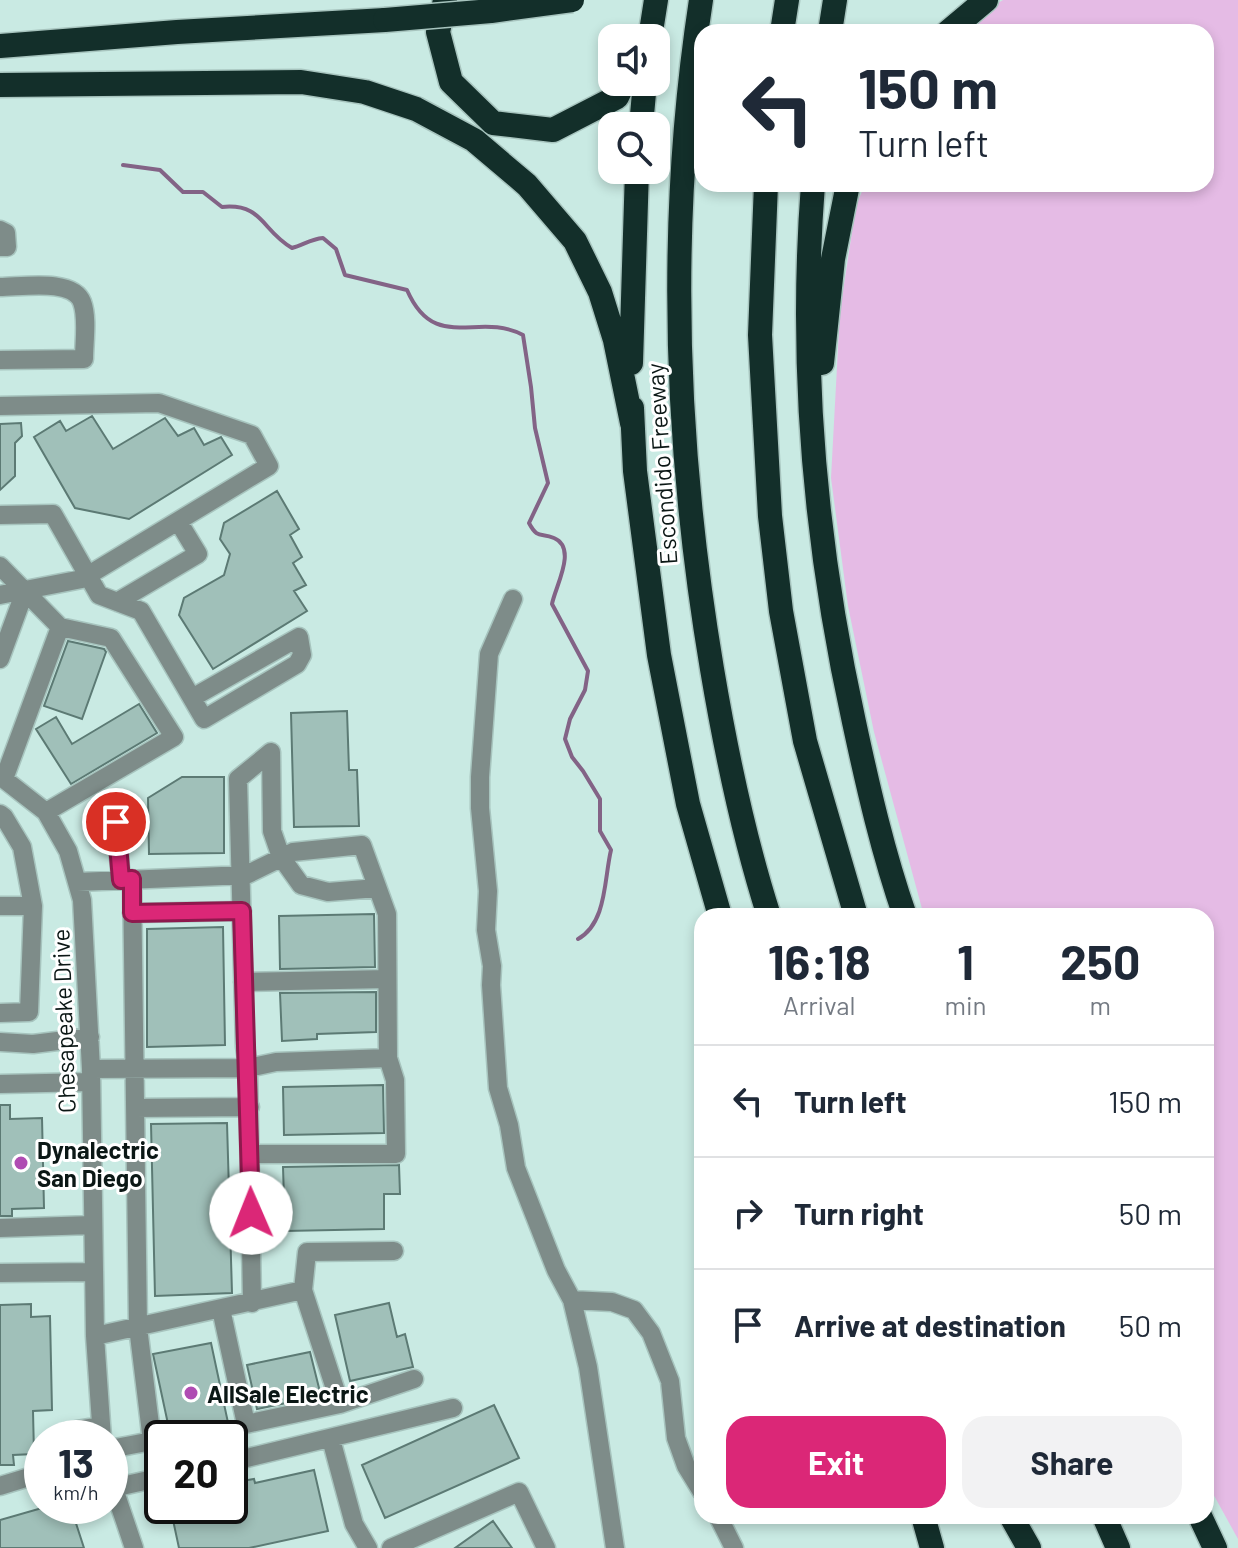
<!DOCTYPE html>
<style>
:root{--surface:#fff;--page:#f2f2f3;--text:#1f2937;--muted:#747a83;--line:#e0e1e3;--accent:#db2777}
body{margin:0;font-family:Barlow,sans-serif;background:var(--page);color:var(--text);height:100vh;display:flex;flex-direction:column;font-size:30px;white-space:nowrap}
*{box-sizing:border-box;margin:0}
p{font-size:26px;color:var(--muted)}
.icon{flex:none;width:44px;height:44px;fill:none;stroke:currentColor;stroke-width:2;stroke-linecap:round;stroke-linejoin:round}
.map{position:relative;flex:1;overflow:hidden}
.panel{position:absolute;left:694px;top:908px;width:520px;height:616px;display:flex;flex-direction:column;background:var(--surface);border-radius:24px;box-shadow:0 4px 12px #0003}
.panel>*{flex:none}
.top-card{position:absolute;left:694px;top:24px;width:520px;height:168px;border-radius:24px;box-shadow:0 4px 12px #0003;background:#fff;color:var(--text);overflow:hidden}
.fabs{position:absolute;left:598px;top:24px;display:grid;gap:16px}
.fabs a{display:grid;place-items:center;width:72px;height:72px;border-radius:16px;background:var(--surface);box-shadow:0 4px 12px #0003;font-size:40px}
.speed{position:absolute;left:24px;top:1420px;display:flex;gap:16px;font-size:40px;font-weight:700;text-align:center}
.speed>*{display:grid;place-content:center;width:104px;height:104px;border-radius:50%;background:var(--surface);box-shadow:0 4px 12px #0003;line-height:1}
.speed small{font-size:20px;font-weight:400}
.speed .limit{border:4px solid #111;border-radius:12px;background:#fff;color:#111}
.pin{position:absolute;display:grid;place-items:center;width:68px;height:68px;color:#fff;margin:-34px;border:4px solid #fff;border-radius:50%;box-shadow:0 2px 8px #0007}
.me{position:absolute;width:88px;margin:-44px;rotate:359deg;stroke-linejoin:round;filter:drop-shadow(0 0 6px #0008)}
.turn{display:flex;align-items:center;gap:28px;height:168px;padding:0 32px;font-size:36px}
.turn .icon{width:104px;height:104px;stroke-width:2.5}
.turn b{display:block;font-size:56px;line-height:68px}
.eta{display:flex;justify-content:space-evenly;align-items:center;height:136px;text-align:center}
.eta b{font-size:48px;font-weight:700;line-height:56px}
.cta{display:flex;gap:16px;margin-top:auto;padding:16px 32px}
.cta a{flex:1;height:92px;border-radius:24px;background:var(--accent);color:#fff;font-size:32px;font-weight:700;line-height:92px;text-align:center}
.cta a+a{background:var(--page);color:var(--text)}
ul{padding:0;list-style:none}
li{display:flex;align-items:center;gap:24px;height:112px;padding:0 32px;border-top:2px solid var(--line)}
li div{flex:1}
li b{display:block;font-size:30px}
li em{font-style:normal}
.map>svg:first-child{display:block}
.green{fill:#e5bbe5}
.lines{fill:none;stroke-linecap:round;stroke-linejoin:round}
.stream{stroke:#836386;stroke-width:4}
.building{fill:#a0c0b9;stroke:#5c7a74;stroke-width:2}
.minor-casing{stroke:#a7c4be;stroke-width:21}
.highway-casing{stroke:#a7c4be;stroke-width:27}
.minor{stroke:#7e8c89;stroke-width:18}
.highway{stroke:#132f2a;stroke-width:24}
.highway-bridge-casing{stroke:#a7c4be;stroke-width:27;stroke-linecap:butt}
.highway-bridge{stroke:#132f2a;stroke-width:24}
.route-casing{stroke:#8e194d;stroke-width:20}
.route{stroke:#db2777;stroke-width:14}
.poi-dot{fill:#af4cb3;stroke:#fff;stroke-width:3}
.labels{text-anchor:middle;dominant-baseline:central;stroke-width:6;stroke-linejoin:round;paint-order:stroke}
.street-label{font-size:24px;fill:#0b1715;stroke:#fff}
.poi-label{font-size:24px;font-weight:bold;fill:#0b1715;stroke:#fff;text-anchor:start}
</style>
<div class="map">
<svg width="1238" height="1548" viewBox="0 0 1238 1548">
<rect width="100%" height="100%" fill="#c9eae3"/>
<path class="green" d="M1003,0H1238V1539L1206,1481V916H924L874,732L848,606L831,478L840,311L856,206L865,184H1206V32H960L972,19Z"/>
<g class="lines">
<path class="stream" d="M123,165L160,170L183,192H203L222,207C263,203 261,230 292,248C303,245 311,239 323,238L336,249L345,275L407,290C435,354 478,311 523,335L531,387L535,428L548,483L529,523C538,540 541,532 554,538C578,548 555,587 552,604L588,671L585,690L570,719L565,739L572,757L583,771L600,799V831L611,850C604,879 607,923 578,939"/>
</g>
<path class="building" d="M92,416L113,449L165,418L178,436L194,428L204,445L221,437L232,455L129,519L75,508L34,437L60,421L66,431Z
M21,423L22,436L15,443V476L0,490V424Z
M277,491L299,529L290,535L302,557L293,563L306,585L294,591L307,611L213,669L179,615L184,598L224,575L230,554L220,539L224,523Z
M68,641L104,649L106,652L82,719L44,706Z
M139,704L157,733L71,784L36,729L56,717L72,744Z
M347,711L349,770H357L359,826L294,827L291,713Z
M182,777H224V853L149,854L148,798Z
M374,914L375,967L280,969L279,916Z
M223,927L225,1045L147,1047V929Z
M376,992V1032L317,1034V1039L282,1041L280,993Z
M383,1085L384,1133L284,1135L283,1087Z
M0,1105H10V1119L42,1118L44,1208L12,1209V1216H0Z
M227,1123L232,1293L155,1296L151,1124Z
M399,1165L400,1194H384V1229L285,1231L283,1167Z
M389,1303L397,1337L405,1334L413,1367L350,1381L335,1315Z
M31,1304V1317L50,1316L52,1410L33,1411L34,1454L13,1455L14,1465H0V1305Z
M211,1343L230,1432L199,1438H171L153,1354Z
M310,1352L321,1396L257,1409L247,1365Z
M494,1405L519,1458L385,1518L362,1465Z
M314,1470L328,1531L249,1548H179L170,1506H230V1489L237,1488L236,1482L254,1479L255,1483Z
M49,1506L54,1517L72,1511L84,1548H0V1520Z
M493,1521L512,1548H455Z"/>
<g class="lines">
<g class="minor-casing">
<path id="minor" d="M0,230L6,233L7,247H0
M0,287C22,287 73,278 82,302C88,318 84,342 84,359L0,360
M0,406L159,403L252,435L269,466L82,579L0,595
M0,515L53,514L99,595L141,611L204,719L297,664L302,655L299,637L192,698
M0,566L60,627L4,779
M513,599L489,654L480,777V808L488,891L486,930L492,966L491,985L498,1088L509,1125L516,1168L556,1270L572,1300L588,1367L615,1548
M117,602L198,554L178,521
M0,659L25,591
M0,776L46,812L68,851L82,900L91,1069L95,1336L102,1438
M46,812L174,737L111,638L60,627
M0,814L4,817L22,847L33,906L29,1012L0,1013
M116,822L121,880
M77,882L246,875L293,852L362,845L387,914L388,1058L395,1080L396,1154H251
M0,906H33
M132,913L242,911
M243,982L387,979
M0,1042L33,1044L90,1037
M91,1069L248,1068L276,1062L388,1058
M0,1084L91,1082
M135,1108L250,1107
M0,1228L92,1225
M0,1273L93,1272
M303,1290L340,1404L414,1379
M572,1300L612,1302L634,1310L651,1333L670,1381L676,1438L686,1466L702,1492
M252,1303L248,1068L245,1046L238,779L271,752L272,831L281,857L301,885L328,892L377,888
M221,1309L246,1424L340,1404
M95,1336L303,1290L307,1252L394,1251
M66,1438L65,1432L100,1426
M331,1439L354,1524L368,1548
M110,1449L152,1441L138,1327L132,879
M230,1462L453,1408
M110,1477L134,1548
M0,1486L42,1473
M113,1488L162,1477
M718,1516L734,1548
M391,1548L519,1492L546,1548"/>
</g>
<g class="highway-casing">
<path id="highway" d="M445,0L438,32L451,82L493,123L553,130L617,97L624,82
M701,0C667,221 675,449 712,669C726,752 743,835 769,916
M782,32L787,0
M830,32L835,0
M948,32L986,0
M650,38L656,0
M0,46L177,32L385,20
M0,85L301,82L365,92L416,109L474,140L527,185L575,241L600,292L615,340L632,423
M641,126L645,82
M766,184L760,335L770,516L781,611L805,741L856,916
M813,184C799,365 815,545 854,722C868,787 883,853 905,916
M631,363L637,170
M822,363L833,259L848,184
M632,408L635,471L659,655L688,804L720,916
M923,1516L932,1548
M1011,1516L1029,1548
M1104,1516L1118,1548
M1200,1516L1215,1548"/>
</g>
<use href="#minor" class="minor"/>
<use href="#highway" class="highway"/>
<g class="highway-bridge-casing">
<path id="highway-bridge" d="M385,20L491,11L572,0"/>
</g>
<use href="#highway-bridge" class="highway-bridge"/>
</g>
<g class="lines">
<g class="route-casing">
<path id="route" d="M116,822L121,880L132,879V913L242,911L251,1213"/>
</g>
<use href="#route" class="route"/>
</g>
<g class="poi-dot">
<circle cx="21" cy="1163" r="8"/>
<circle cx="191" cy="1393" r="8"/>
</g>
<g class="labels">
<g class="street-label">
<text transform="translate(661 464) rotate(-94)">Escondido Freeway</text>
<text transform="translate(63 1021) rotate(-92)">Chesapeake Drive</text>
</g>
<g class="poi-label">
<text x="37" y="1149">Dynalectric<tspan x="37" dy="28">San Diego</tspan></text>
<text x="207" y="1393">AllSale Electric</text>
</g>
</g>
</svg>
<div class="fabs">
<a><svg class="icon" aria-label="sound" viewBox="0 0 24 24"><path d="M4 9h4l5-4v14l-5-4H4zM17 9q2 3 0 6"/></svg></a>
<a><svg class="icon" aria-label="search" viewBox="0 0 24 24"><circle cx="10" cy="10" r="6"/><path d="M15 15l6 6"/></svg></a>
</div>
<div class="speed"><div>13<small>km/h</small></div><div class="limit">20</div></div>
<div class="pin" style="left:116px;top:822px;background:#d93025"><svg class="icon" aria-label="arrive" viewBox="0 0 24 24"><path d="M6 21V4h12l-3 4 3 4H6"/></svg></div>
<svg class="me" style="left:251px;top:1213px" viewBox="-20 -20 40 40"><circle r="19" fill="#fff"/><path d="M0-13L10 11 0 6-10 11z" fill="#db2777"/></svg>
<div class="top-card">
<div class="turn"><svg class="icon" aria-label="left" viewBox="0 0 24 24"><path d="M17 20v-9H6M10 6l-5 5 5 5"/></svg><div><b>150 m</b>Turn left</div></div>
</div>
<section class="panel">
<div class="eta">
<div><b>16:18</b><p>Arrival</p></div>
<div><b>1</b><p>min</p></div>
<div><b>250</b><p>m</p></div>
</div>
<ul>
<li><svg class="icon" aria-label="left" viewBox="0 0 24 24"><path d="M17 20v-9H6M10 6l-5 5 5 5"/></svg><div><b>Turn left</b></div><em>150 m</em></li>
<li><svg class="icon" aria-label="right" viewBox="0 0 24 24"><path d="M7 20v-9h11M14 6l5 5-5 5"/></svg><div><b>Turn right</b></div><em>50 m</em></li>
<li><svg class="icon" aria-label="arrive" viewBox="0 0 24 24"><path d="M6 21V4h12l-3 4 3 4H6"/></svg><div><b>Arrive at destination</b></div><em>50 m</em></li>
</ul>
<div class="cta"><a>Exit</a><a>Share</a></div>
</section>
</div>
